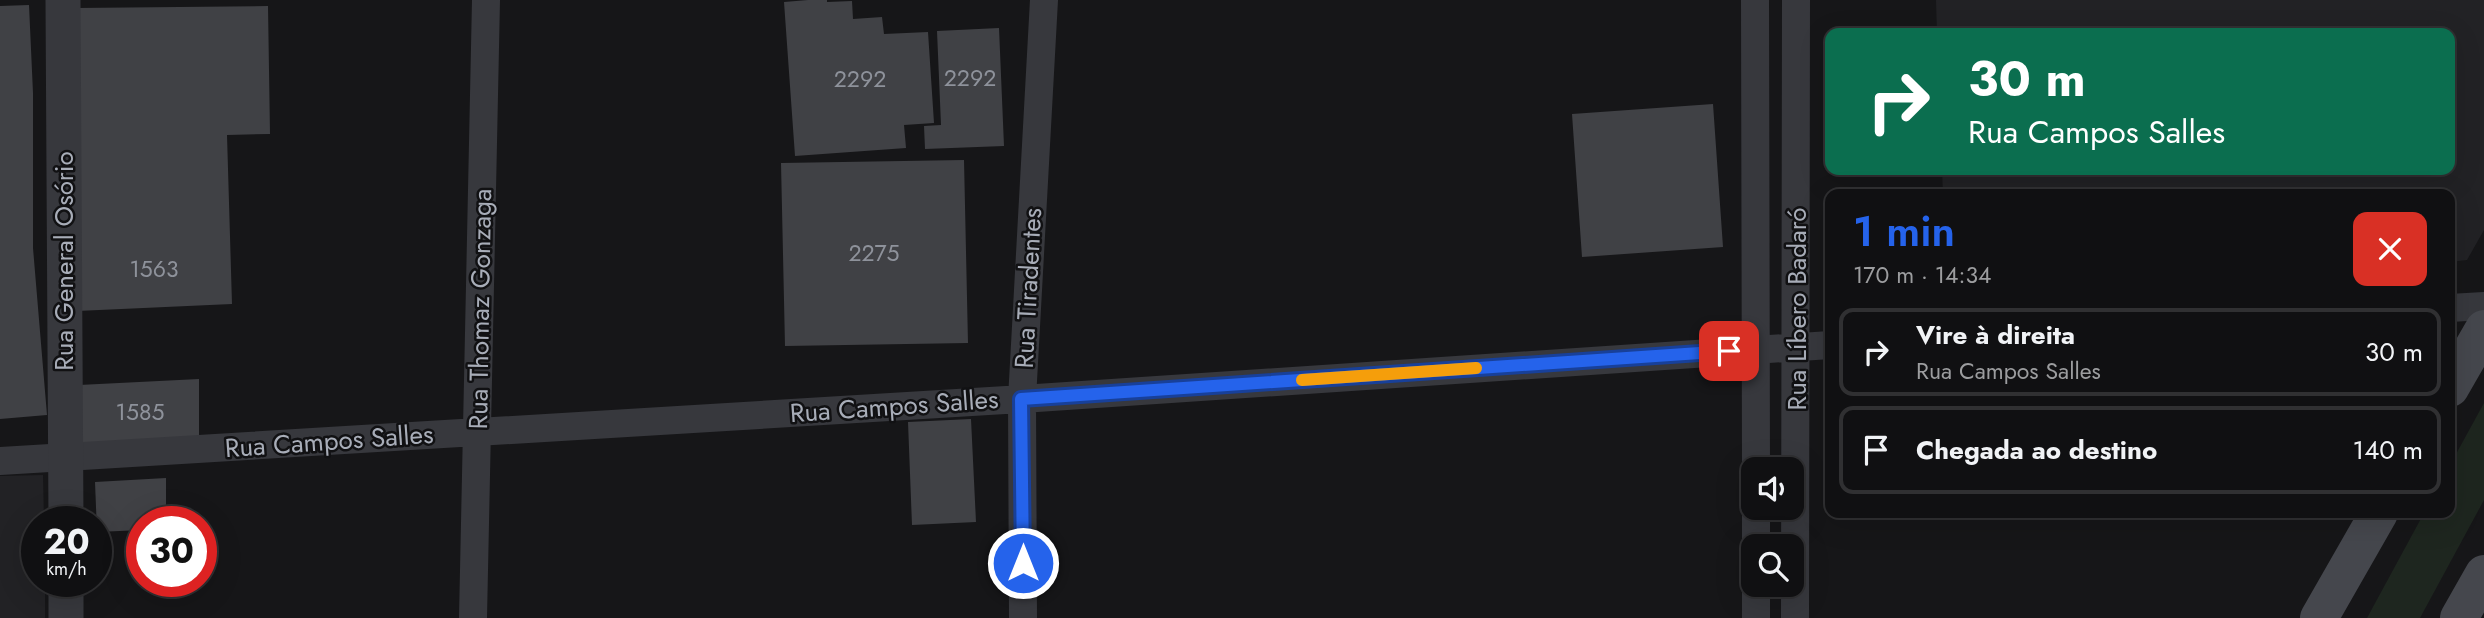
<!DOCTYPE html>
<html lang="pt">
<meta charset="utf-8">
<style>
:root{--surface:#101012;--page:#19191b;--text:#f1f3f6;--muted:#9c9d9f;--line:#303032;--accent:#2563eb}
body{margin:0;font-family:Jost,sans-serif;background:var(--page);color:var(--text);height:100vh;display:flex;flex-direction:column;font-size:26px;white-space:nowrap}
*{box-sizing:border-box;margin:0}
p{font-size:23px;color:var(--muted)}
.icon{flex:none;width:38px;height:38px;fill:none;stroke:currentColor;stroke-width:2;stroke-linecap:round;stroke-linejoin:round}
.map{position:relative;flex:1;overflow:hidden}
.panel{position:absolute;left:1825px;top:189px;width:630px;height:329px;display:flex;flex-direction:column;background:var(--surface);border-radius:14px;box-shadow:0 7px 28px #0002,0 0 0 2px var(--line)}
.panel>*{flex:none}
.hud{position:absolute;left:1825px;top:28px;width:630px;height:147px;border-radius:14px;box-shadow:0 7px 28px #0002,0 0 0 2px var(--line);background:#0b6e4f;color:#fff;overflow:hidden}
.buttons{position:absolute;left:1741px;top:457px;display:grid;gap:14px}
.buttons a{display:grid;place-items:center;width:63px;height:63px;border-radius:14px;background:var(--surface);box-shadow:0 7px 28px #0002,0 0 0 2px var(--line);font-size:35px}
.speed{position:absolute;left:21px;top:506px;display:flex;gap:14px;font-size:35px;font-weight:700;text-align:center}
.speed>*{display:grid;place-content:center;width:91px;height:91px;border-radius:50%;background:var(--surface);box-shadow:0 7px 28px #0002,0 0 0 2px var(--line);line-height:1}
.speed small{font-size:18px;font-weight:400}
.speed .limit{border:10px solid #d22;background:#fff;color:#111}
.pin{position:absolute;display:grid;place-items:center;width:60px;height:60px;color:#fff;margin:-30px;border-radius:14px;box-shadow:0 4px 10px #0006}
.me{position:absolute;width:77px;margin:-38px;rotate:0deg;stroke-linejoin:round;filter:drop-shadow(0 0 5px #0008)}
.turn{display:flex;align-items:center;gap:24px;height:147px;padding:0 28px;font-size:32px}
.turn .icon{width:91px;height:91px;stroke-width:2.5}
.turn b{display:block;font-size:49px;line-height:60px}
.round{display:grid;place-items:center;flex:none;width:74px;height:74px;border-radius:14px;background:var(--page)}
.overview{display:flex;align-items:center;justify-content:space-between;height:119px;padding:0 28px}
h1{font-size:42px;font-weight:600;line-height:52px;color:var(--accent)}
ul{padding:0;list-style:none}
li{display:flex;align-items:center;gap:21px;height:88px;margin:0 14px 10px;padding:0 14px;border:4px solid var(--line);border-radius:14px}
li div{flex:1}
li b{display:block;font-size:26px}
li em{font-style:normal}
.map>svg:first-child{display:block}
.built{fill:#222225}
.green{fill:#1e261f}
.building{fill:#404145}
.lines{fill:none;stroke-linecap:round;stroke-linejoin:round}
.minor{stroke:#37383d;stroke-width:28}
.tertiary{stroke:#37383d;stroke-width:35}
.secondary{stroke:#45474d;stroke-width:38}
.route-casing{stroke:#184099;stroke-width:18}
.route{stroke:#2563eb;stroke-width:12}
.slow{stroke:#f59e0b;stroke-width:12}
.labels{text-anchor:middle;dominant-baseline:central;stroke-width:5;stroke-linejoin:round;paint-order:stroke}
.number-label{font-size:23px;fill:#8e929b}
.street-label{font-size:26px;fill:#a8adb8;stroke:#111113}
</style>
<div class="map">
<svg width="2484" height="618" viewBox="0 0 2484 618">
<rect width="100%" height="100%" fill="#161618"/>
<path class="built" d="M1936,0H2484V230L2467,260L2450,262V194H1943L1942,170H2450V33H1937Z
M43,475L44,521L37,522V581H45V618H0V476Z"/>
<path class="green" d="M2484,403V500L2420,618H2367L2424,513H2450V465Z"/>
<path class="building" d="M808,0H827V2L852,1L853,19L882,17L884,34L928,32L934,123L904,125L906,148L795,156L784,2Z
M29,5L33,93V248L47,415L0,419V6Z
M268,6L270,134L227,135L232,304L77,311L76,8Z
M999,28L1004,146L925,149L924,126L941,125L937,31Z
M1713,104L1723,247L1582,257L1572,114Z
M964,160L968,343L785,346L781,163Z
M199,379V438L81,443L79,385Z
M971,419L976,522L912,525L908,422Z
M166,478V522H142V530L97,532L95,482Z"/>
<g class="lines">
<path class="minor" d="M1755,0L1756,469
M2450,308L2484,306
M0,461L1022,399L1830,345
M1756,546V508
M473,618L486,0
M1023,618L1022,399L1044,0
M1756,618V584
M1795,618L1796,0"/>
<path class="tertiary" d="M63,0L66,522
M66,581V618"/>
<path class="secondary" d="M2450,388L2484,329
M2319,618L2379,513
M2459,618L2484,574"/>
</g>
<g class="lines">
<g class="route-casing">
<path id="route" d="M1023,563L1021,399L1729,351"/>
</g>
<use href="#route" class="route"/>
<path class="slow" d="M1302,380L1476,368"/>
</g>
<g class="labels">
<g class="number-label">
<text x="970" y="78">2292</text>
<text x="860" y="79">2292</text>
<text x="874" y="253">2275</text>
<text x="154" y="269">1563</text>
<text x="140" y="412">1585</text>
</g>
<g class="street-label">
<text transform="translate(64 261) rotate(-90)">Rua General Osório</text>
<text transform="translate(1028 288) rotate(-87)">Rua Tiradentes</text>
<text transform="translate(480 309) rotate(-89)">Rua Thomaz Gonzaga</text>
<text transform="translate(1797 309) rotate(-90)">Rua Líbero Badaró</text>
<text transform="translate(894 406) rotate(-4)">Rua Campos Salles</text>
<text transform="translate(329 441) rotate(-4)">Rua Campos Salles</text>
</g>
</g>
</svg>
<div class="buttons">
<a><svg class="icon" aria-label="sound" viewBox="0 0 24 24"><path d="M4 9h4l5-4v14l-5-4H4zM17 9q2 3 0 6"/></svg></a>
<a><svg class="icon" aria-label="search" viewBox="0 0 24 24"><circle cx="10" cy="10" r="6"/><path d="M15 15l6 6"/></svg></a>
</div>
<div class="speed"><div>20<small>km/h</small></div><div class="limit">30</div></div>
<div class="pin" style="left:1729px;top:351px;background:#d93025"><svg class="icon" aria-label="arrive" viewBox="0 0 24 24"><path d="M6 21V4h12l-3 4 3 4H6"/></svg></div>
<svg class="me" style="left:1023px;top:563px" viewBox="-20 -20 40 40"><circle r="17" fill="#2563eb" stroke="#fff" stroke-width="3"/><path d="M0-11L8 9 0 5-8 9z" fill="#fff"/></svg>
<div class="hud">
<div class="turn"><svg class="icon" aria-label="right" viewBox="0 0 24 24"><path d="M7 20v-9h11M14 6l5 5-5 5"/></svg><div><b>30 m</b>Rua Campos Salles</div></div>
</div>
<section class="panel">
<div class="overview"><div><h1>1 min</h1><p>170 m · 14:34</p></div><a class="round" style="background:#d93025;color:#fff"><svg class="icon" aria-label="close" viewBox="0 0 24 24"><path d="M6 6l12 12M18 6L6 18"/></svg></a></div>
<ul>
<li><svg class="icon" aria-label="right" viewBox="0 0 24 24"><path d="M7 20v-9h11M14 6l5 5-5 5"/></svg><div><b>Vire à direita</b><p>Rua Campos Salles</p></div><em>30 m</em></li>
<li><svg class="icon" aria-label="arrive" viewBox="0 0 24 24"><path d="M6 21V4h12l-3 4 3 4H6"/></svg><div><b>Chegada ao destino</b></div><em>140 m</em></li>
</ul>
</section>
</div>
